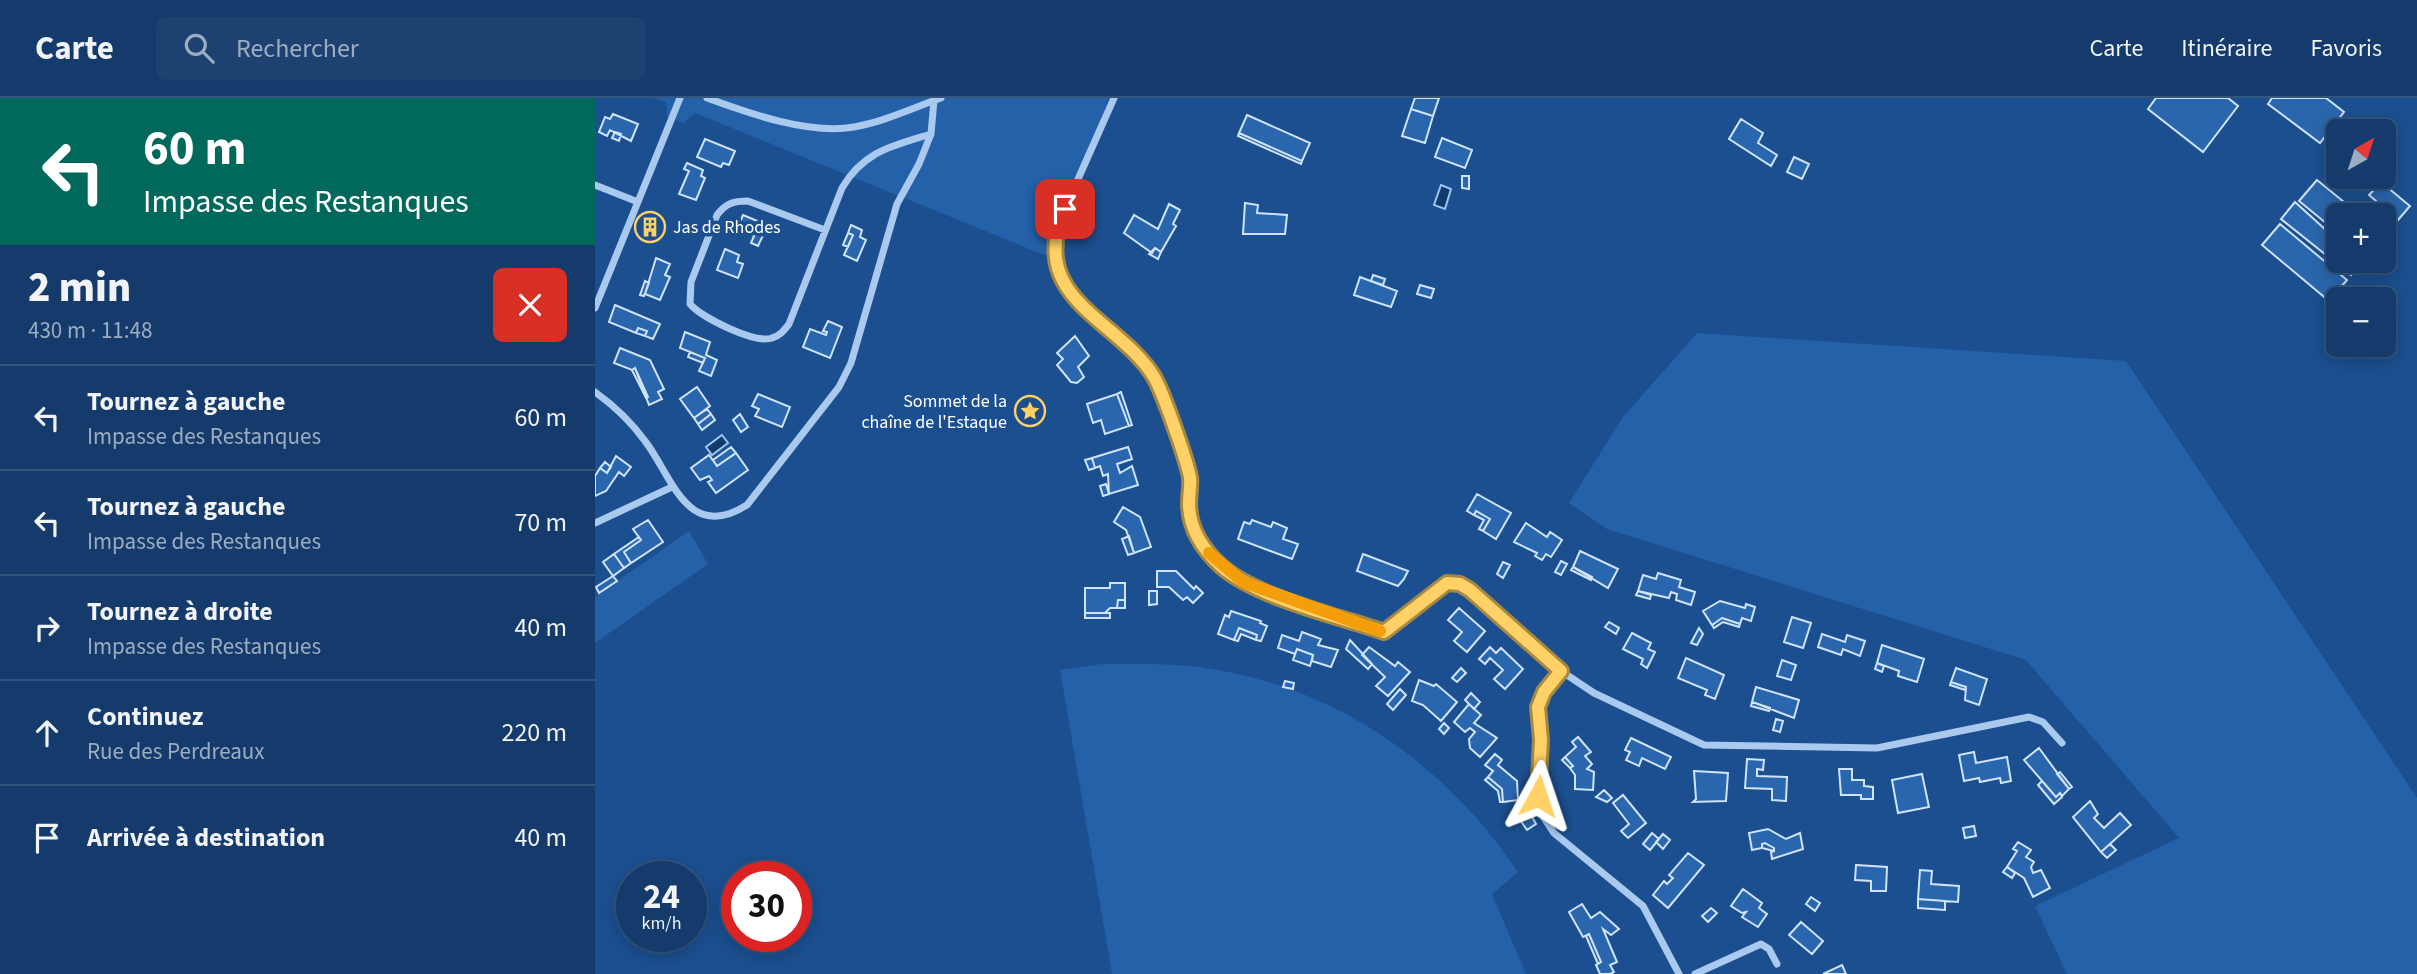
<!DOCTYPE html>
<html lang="fr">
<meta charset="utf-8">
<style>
:root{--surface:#143b6b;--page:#1d4271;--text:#f1f3f6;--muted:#9dadc1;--line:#33557e}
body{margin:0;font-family:"Source Sans 3",sans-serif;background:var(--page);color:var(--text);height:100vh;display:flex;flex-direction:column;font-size:26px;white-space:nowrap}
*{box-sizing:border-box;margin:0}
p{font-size:23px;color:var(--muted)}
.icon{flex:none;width:38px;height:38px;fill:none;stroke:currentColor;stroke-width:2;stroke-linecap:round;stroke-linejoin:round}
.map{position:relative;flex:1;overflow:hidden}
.panel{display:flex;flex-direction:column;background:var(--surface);width:595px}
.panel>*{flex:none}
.guide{background:#00695c;color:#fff;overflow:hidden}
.needle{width:46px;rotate:39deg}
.fabs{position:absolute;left:1731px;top:21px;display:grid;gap:14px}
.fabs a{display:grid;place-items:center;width:70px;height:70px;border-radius:10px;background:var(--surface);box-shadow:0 4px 18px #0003,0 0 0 2px var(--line);font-size:35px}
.speed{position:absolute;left:21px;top:763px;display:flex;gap:14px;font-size:35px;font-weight:700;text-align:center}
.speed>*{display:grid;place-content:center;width:91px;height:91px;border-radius:50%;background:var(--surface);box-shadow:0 4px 18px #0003,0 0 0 2px var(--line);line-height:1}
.speed small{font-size:18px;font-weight:400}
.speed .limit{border:10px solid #d22;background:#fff;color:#111}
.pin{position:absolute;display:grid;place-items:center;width:60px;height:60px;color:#fff;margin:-30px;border-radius:14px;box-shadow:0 4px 10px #0006}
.me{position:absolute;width:77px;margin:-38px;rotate:5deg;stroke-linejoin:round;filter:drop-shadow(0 0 5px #0008)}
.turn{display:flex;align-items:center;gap:24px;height:147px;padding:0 28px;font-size:32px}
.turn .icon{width:91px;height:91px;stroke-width:2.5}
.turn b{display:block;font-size:49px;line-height:60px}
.round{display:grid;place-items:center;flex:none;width:74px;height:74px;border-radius:10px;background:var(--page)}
.headline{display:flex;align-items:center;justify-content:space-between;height:119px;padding:0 28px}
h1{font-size:42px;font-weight:800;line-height:52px}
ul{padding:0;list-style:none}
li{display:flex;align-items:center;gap:21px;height:105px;padding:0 28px;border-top:2px solid var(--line)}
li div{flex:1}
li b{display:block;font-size:26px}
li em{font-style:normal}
header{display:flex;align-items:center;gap:42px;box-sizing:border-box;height:98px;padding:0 35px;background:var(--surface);border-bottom:2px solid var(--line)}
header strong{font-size:33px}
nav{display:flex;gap:38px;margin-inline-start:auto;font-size:24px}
.search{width:490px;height:63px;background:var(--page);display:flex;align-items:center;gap:18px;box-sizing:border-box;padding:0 24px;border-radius:10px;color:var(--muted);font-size:26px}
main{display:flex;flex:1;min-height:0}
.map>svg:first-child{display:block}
.green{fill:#2461a8}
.water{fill:#123a6d;stroke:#9cc4f0;stroke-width:2}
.building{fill:#2a66ad;stroke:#cfe3fa;stroke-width:2}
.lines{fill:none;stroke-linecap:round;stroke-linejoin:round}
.street{stroke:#a9c9ee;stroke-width:7}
.route-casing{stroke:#a68842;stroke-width:18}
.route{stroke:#ffd166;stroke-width:12}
.slow{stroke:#f59e0b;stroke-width:12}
.labels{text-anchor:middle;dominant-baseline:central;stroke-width:7;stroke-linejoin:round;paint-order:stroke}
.poi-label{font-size:18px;fill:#fff;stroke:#1b4f8f;text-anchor:start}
</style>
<header>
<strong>Carte</strong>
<div class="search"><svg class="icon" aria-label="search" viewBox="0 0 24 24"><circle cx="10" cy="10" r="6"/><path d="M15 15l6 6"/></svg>Rechercher</div>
<nav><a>Carte</a><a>Itinéraire</a><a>Favoris</a></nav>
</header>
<main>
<section class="panel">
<div class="guide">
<div class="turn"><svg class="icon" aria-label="left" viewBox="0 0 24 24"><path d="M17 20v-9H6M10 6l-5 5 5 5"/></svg><div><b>60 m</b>Impasse des Restanques</div></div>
</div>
<div class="headline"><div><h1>2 min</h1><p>430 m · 11:48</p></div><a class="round" style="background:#d93025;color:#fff"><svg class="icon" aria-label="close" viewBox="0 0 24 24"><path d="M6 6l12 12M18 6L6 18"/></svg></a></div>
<ul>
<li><svg class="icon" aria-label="left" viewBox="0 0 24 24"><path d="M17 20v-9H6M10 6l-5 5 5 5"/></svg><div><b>Tournez à gauche</b><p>Impasse des Restanques</p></div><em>60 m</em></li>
<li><svg class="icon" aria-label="left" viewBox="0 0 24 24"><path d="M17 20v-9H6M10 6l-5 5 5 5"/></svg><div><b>Tournez à gauche</b><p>Impasse des Restanques</p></div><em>70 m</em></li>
<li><svg class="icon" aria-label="right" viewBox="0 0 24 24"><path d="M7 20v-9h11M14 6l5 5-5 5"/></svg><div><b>Tournez à droite</b><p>Impasse des Restanques</p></div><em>40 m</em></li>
<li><svg class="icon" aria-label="ahead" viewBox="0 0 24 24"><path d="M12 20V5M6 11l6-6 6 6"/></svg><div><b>Continuez</b><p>Rue des Perdreaux</p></div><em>220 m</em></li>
<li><svg class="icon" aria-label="arrive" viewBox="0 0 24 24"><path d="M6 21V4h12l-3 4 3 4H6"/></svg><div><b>Arrivée à destination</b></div><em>40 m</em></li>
</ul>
</section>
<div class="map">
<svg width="1822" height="876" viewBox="0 0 1822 876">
<rect width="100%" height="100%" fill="#1b4f8f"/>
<path class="green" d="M59,0H514L452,158L100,15L88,25L72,19L71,4Z
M1102,235L1531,263L1822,700V876H1472L1440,808L1584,740L1431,562L1012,431L974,405L1028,319Z
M94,433L113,466L0,545V499Z
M507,566C539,566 572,565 604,569C738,587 848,663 923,774L897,796L931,876H517L465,572Z"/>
<path class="water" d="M846,87L856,91L850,111L839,107Z
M127,337L133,345L117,357L111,349Z"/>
<path class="building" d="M820,0H844L838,18L816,11Z
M1561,0H1633L1643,8L1608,54L1553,11Z
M1677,0H1731L1749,14L1725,45L1673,6Z
M816,11L838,18L830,45L807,38Z
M18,16L43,26L36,43L15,32L12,38L4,34L10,19L15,21Z
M652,17L715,45L707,63L644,35Z
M1146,21L1168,35L1163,45L1182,57L1176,68L1134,41Z
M20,34L26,36L24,43L17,40Z
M644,35L707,63L706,66L643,38Z
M847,40L877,52L870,70L840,59Z
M110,41L140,53L134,67L128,65L126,69L102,59Z
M1199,59L1214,66L1207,81L1192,74Z
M92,65L108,72L106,78L110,80L101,102L84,96L94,73L89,71Z
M867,78H874V91L867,90Z
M1753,79H1780L1768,92Z
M1722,82L1765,117H1743V135L1704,103Z
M1786,84L1815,108L1803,122L1774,97Z
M487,90L498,94L488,117L478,112Z
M1700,104L1743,143V163L1767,164L1756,177L1686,121Z
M650,105L663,107L662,115L692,117L690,136H648Z
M574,106L585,112L578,126L581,128L566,154L560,150L557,155L529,135L539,117L563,131Z
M148,117L165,124L163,130L170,133L163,148L156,145L159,138L142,131Z
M1685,126L1752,182L1734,203L1667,147Z
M256,127L267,132L265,139L271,142L262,163L249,157L258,137L253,135Z
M253,135L258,137L253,149L248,147Z
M560,150L566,154L563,161L554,156Z
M130,151L144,157L142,164L148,166L143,180L122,172Z
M61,160L75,166L70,177L75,179L65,202L50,196Z
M778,177L790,181L788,187L776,183Z
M765,179L802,193L796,209L759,197Z
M50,183L54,185L49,198L45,197Z
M825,187L839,191L836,200L822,196Z
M20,207L65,226L58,241L50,238L52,233L43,230L41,235L14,224Z
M233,223L247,229L235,260L208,249L215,231L231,237L232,234L228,233Z
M43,230L52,233L50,238L41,235Z
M90,234L115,244L111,257L122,262L116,278L104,273L110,260L85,250Z
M480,238L494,258L483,269L489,279L482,285L476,284L462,267L468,261L462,255Z
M25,250L55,262L69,291L63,294L67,301L54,307L40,270L37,272L19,265Z
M95,254L110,260L108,265L93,259Z
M40,270L53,299L51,300L37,272Z
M102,289L115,308L99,320L85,301Z
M526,294L537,327L534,328L522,296Z
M163,296L195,309L187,329L160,318L164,311L157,308Z
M522,296L534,328L510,336L506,322L498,325L492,306Z
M112,311L116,316L103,326L99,320Z
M116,316L120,322L107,332L103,326Z
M145,316L153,329L146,334L138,322Z
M136,349L141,355L122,368L118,362Z
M533,349L537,361L522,366L525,375L537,368L543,387L514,396L513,376L508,378L505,368L500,370L497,360Z
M141,355L153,372L121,395L113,384L117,382L114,378L105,382L96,370L114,357L122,368Z
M21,358L36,369L29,378L24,374L11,393L0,398V378L5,370L12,375Z
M497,360L500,370L494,372L490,362Z
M10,364L16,369L12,375L5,370Z
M511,386L514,396L508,398L505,388Z
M882,396L916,415L901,441L888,433L895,421L881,413L879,417L872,413Z
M528,409L545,419L556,449L539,455L531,432L519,424Z
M881,413L895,421L888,433L884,431L889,422L879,417Z
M53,422L68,444L36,465L29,454L46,442L38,431Z
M657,422L676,429L678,424L692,430L688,441L703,446L697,461L643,441L649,424L655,426Z
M931,425L952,439L955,434L967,442L956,459L951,456L947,462L940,458L942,455L919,444Z
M534,438L539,455L533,457L527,441Z
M44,439L46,442L29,454L36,465L29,470L19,456Z
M985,453L1023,471L1013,490L978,469Z
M19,456L29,470L18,478L8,464Z
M768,456L813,473L809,481L803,488L762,473Z
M966,463L972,466L966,477L960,474Z
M908,464L915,467L908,480L902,476Z
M978,469L997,479L996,482L976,472Z
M562,473H581L599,491L601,488L608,495L598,505L592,499L588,502L574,489H562Z
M1063,475L1086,482L1084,489L1100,494L1096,507L1081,502L1082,496L1076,494L1074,500L1043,493L1048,477L1061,481Z
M18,478L22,483L4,495L1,489Z
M515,485H530V502H523L522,510H515L510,515H490V490H515Z
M554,493H562V506L554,507Z
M1043,493L1056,497L1055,501L1041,497Z
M523,502H530V510H522Z
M1125,503L1150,510L1151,506L1160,509L1156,523L1147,520L1145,526L1127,520L1117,527L1108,513Z
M864,510L890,533L872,554L859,543L867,534L853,522Z
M636,513L666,523L665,525L672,528L666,543L661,542L662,537L644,530L639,542L623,536L630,517L634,519Z
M490,515H515V520H490Z
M1197,519L1216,525L1208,550L1189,544Z
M1127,520L1145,526L1144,529L1128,524L1119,530L1117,527Z
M1014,524L1024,530L1021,536L1010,529Z
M644,530L662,537L661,542L646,536L643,543L639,542Z
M1104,530L1108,536L1102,547L1096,545Z
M707,534L726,541L723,547L743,552L736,569L717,563L718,557L702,551L700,556L683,550L687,537L704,543Z
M1037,535L1056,545L1053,551L1060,554L1052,570L1046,566L1048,561L1028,551Z
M1227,536L1250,544L1252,537L1270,543L1265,558L1248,551L1246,557L1223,549Z
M755,542L777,566L773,571L751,551Z
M1287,547L1329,561L1322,584L1303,578L1304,573L1282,565Z
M774,549L800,568L803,564L815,574L793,598L781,588L790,579L767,557Z
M895,549L901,555L906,550L928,571L910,591L899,581L908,572L895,560L890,566L884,561Z
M702,551L718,557L715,568L698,562Z
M1091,560L1129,577L1120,601L1110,597L1112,592L1083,580Z
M1187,562L1201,567L1196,582L1182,578Z
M1282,565L1289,568L1287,574L1280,571Z
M866,570L871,575L862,584L857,580Z
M1361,570L1392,581L1384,607L1370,602L1371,589L1356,584Z
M824,582L839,588L841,586L862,604L846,623L828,607L817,603Z
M690,583L699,585L698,591L688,589Z
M1356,584L1371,589L1370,592L1355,587Z
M1161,589L1204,602L1199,620L1157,604Z
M805,591L811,597L798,612L792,606Z
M876,595L885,604L879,611L870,602Z
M1157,604L1175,610L1174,613L1156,608Z
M874,606L886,617L879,625L902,640L885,659L875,650L874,641L880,634L875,630L870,634L859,624Z
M1181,621L1188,623L1185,634L1178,632Z
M849,625L854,630L849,636L844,631Z
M983,639L996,654L990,658L997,666L992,671L999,674L998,692L980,691V677L975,670L978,668L970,659L981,649L977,644Z
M1036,640L1076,659L1070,671L1047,660L1044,668L1031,662L1035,654L1030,652Z
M1444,650L1474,691L1467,698L1465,695L1461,699L1429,662Z
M1379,654L1381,665L1412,659L1416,683L1406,685L1405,680L1385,684L1384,680L1369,683L1364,657Z
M900,656L907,662L903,667L922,683L923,702L908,704L907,691L893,679L898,673L890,667Z
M970,659L978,668L975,670L967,662Z
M1152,661L1169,662L1168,672L1162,671V678L1192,679L1191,703L1177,702V691L1150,690Z
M1244,671H1257V682H1269V688L1278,689V701H1266V697H1246Z
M1099,673L1133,675L1131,703L1098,704L1101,701Z
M1465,674L1477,689L1474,691L1462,676Z
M1327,676L1334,709L1303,715L1297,682Z
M893,679L907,691L908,704H905L903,693L890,682Z
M1447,683L1461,699L1465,695L1467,699L1459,706L1443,687Z
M1009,692L1017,700L1012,704L1001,699Z
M1028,697L1051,725L1033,740L1026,733L1034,726L1018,705Z
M1495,703L1503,716L1499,720L1509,730L1525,715L1536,727L1506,754L1478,719Z
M935,715L941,726L932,732L925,722Z
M1379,728L1381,738L1370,740L1368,730Z
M1173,731L1191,741L1205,735L1208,751L1177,761L1176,754L1179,753V750L1170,745L1167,746V750L1157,752L1154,735Z
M1057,735L1064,741L1055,752L1048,746Z
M1068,736L1075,742L1068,751L1061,744Z
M1423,744L1436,752L1431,759L1439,764L1436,769L1438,775L1446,772L1455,790L1438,799L1429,780L1412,769L1422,753L1418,751Z
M1170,745L1179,750V753L1167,750V746Z
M1515,746L1521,752L1512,760L1506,754Z
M1093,755L1109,767L1073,810L1058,797L1069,783L1072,786L1078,780L1074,777Z
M1261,767L1292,769L1291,793H1276V783L1260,782Z
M1412,769L1420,775L1417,780L1408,774Z
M1325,772L1337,773L1336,786L1364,788L1363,804L1323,801Z
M1148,791L1167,805L1164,810L1172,816L1163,829L1147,819L1151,814L1147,815L1136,808Z
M1216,799L1225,805L1220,813L1211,806Z
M1323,801L1350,803V812L1323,810Z
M987,806L996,820L1005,814L1024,831L1016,837L1008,831L1022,864L1015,867L1019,874L1015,876H1005L1001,867L1006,864L994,836L988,839L974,814Z
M1116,810L1122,815L1113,824L1107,818Z
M1206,824L1228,843L1217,856L1194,837Z
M994,836L1006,864L1003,866L991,838Z
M1247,867L1251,876H1228Z"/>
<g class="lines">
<path class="street" d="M112,0C153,15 214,37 259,29C288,24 318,10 346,0
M519,0L460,133V151L467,178L481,203L560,280L595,380L597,427L607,448L648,484L789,534C810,517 837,484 865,486L966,573L999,595L1109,647L1282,650L1434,619L1448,624L1467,645
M0,87L43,104
M230,132L153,103C139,103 131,105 122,117L96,184L95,206C107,220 160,246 177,240C185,238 189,232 194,226L247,90C269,53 297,48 336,36
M0,210L85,0
M0,294C18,307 37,325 50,343C77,378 92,445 152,407L244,289L256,265L302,106L324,66L336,36L339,2
M0,425L77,389
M966,573L949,594L943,609L946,642L943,711L959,735L1048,808L1084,876
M1100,876L1166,846L1174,851L1182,866"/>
</g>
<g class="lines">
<g class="route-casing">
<path id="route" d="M470,111C430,201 524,221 559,279C568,294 591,360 595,379C596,387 594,397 594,405C594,431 608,452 627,469C663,500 743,518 789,534L852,485L865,486L875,492L966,573L949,594L943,609L946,642L943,698"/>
</g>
<use href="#route" class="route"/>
<path class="slow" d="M614,455L648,484L785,533"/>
</g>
<defs>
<g id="building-ring" transform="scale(1.575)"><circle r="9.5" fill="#1b4f8f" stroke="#ffd166" stroke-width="1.5"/><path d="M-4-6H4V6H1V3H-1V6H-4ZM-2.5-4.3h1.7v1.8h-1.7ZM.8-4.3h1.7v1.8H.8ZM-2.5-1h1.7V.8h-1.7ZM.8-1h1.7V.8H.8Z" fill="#ffd166"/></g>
<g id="sight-ring" transform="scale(1.575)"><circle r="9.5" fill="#1b4f8f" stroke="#ffd166" stroke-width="1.5"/><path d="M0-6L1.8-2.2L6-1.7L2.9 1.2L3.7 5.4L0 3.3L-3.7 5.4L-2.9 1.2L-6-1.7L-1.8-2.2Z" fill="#ffd166"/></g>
</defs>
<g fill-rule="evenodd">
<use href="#building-ring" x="55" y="129"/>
<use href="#sight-ring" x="435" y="313"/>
</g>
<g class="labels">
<g class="poi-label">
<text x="78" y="129">Jas de Rhodes</text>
<text x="412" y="303" text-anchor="end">Sommet de la<tspan x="412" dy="21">chaîne de l'Estaque</tspan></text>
</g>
</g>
</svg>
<div class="fabs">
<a><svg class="needle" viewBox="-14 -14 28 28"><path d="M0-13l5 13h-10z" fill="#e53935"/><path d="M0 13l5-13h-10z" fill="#9dadc1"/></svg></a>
<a>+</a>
<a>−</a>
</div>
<div class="speed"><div>24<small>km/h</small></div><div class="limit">30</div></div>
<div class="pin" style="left:470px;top:111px;background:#d93025"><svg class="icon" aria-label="arrive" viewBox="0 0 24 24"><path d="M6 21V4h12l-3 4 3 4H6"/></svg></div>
<svg class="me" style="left:943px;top:698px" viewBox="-20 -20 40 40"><path d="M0-17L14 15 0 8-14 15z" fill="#ffd166" stroke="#fff" stroke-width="4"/></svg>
</div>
</main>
